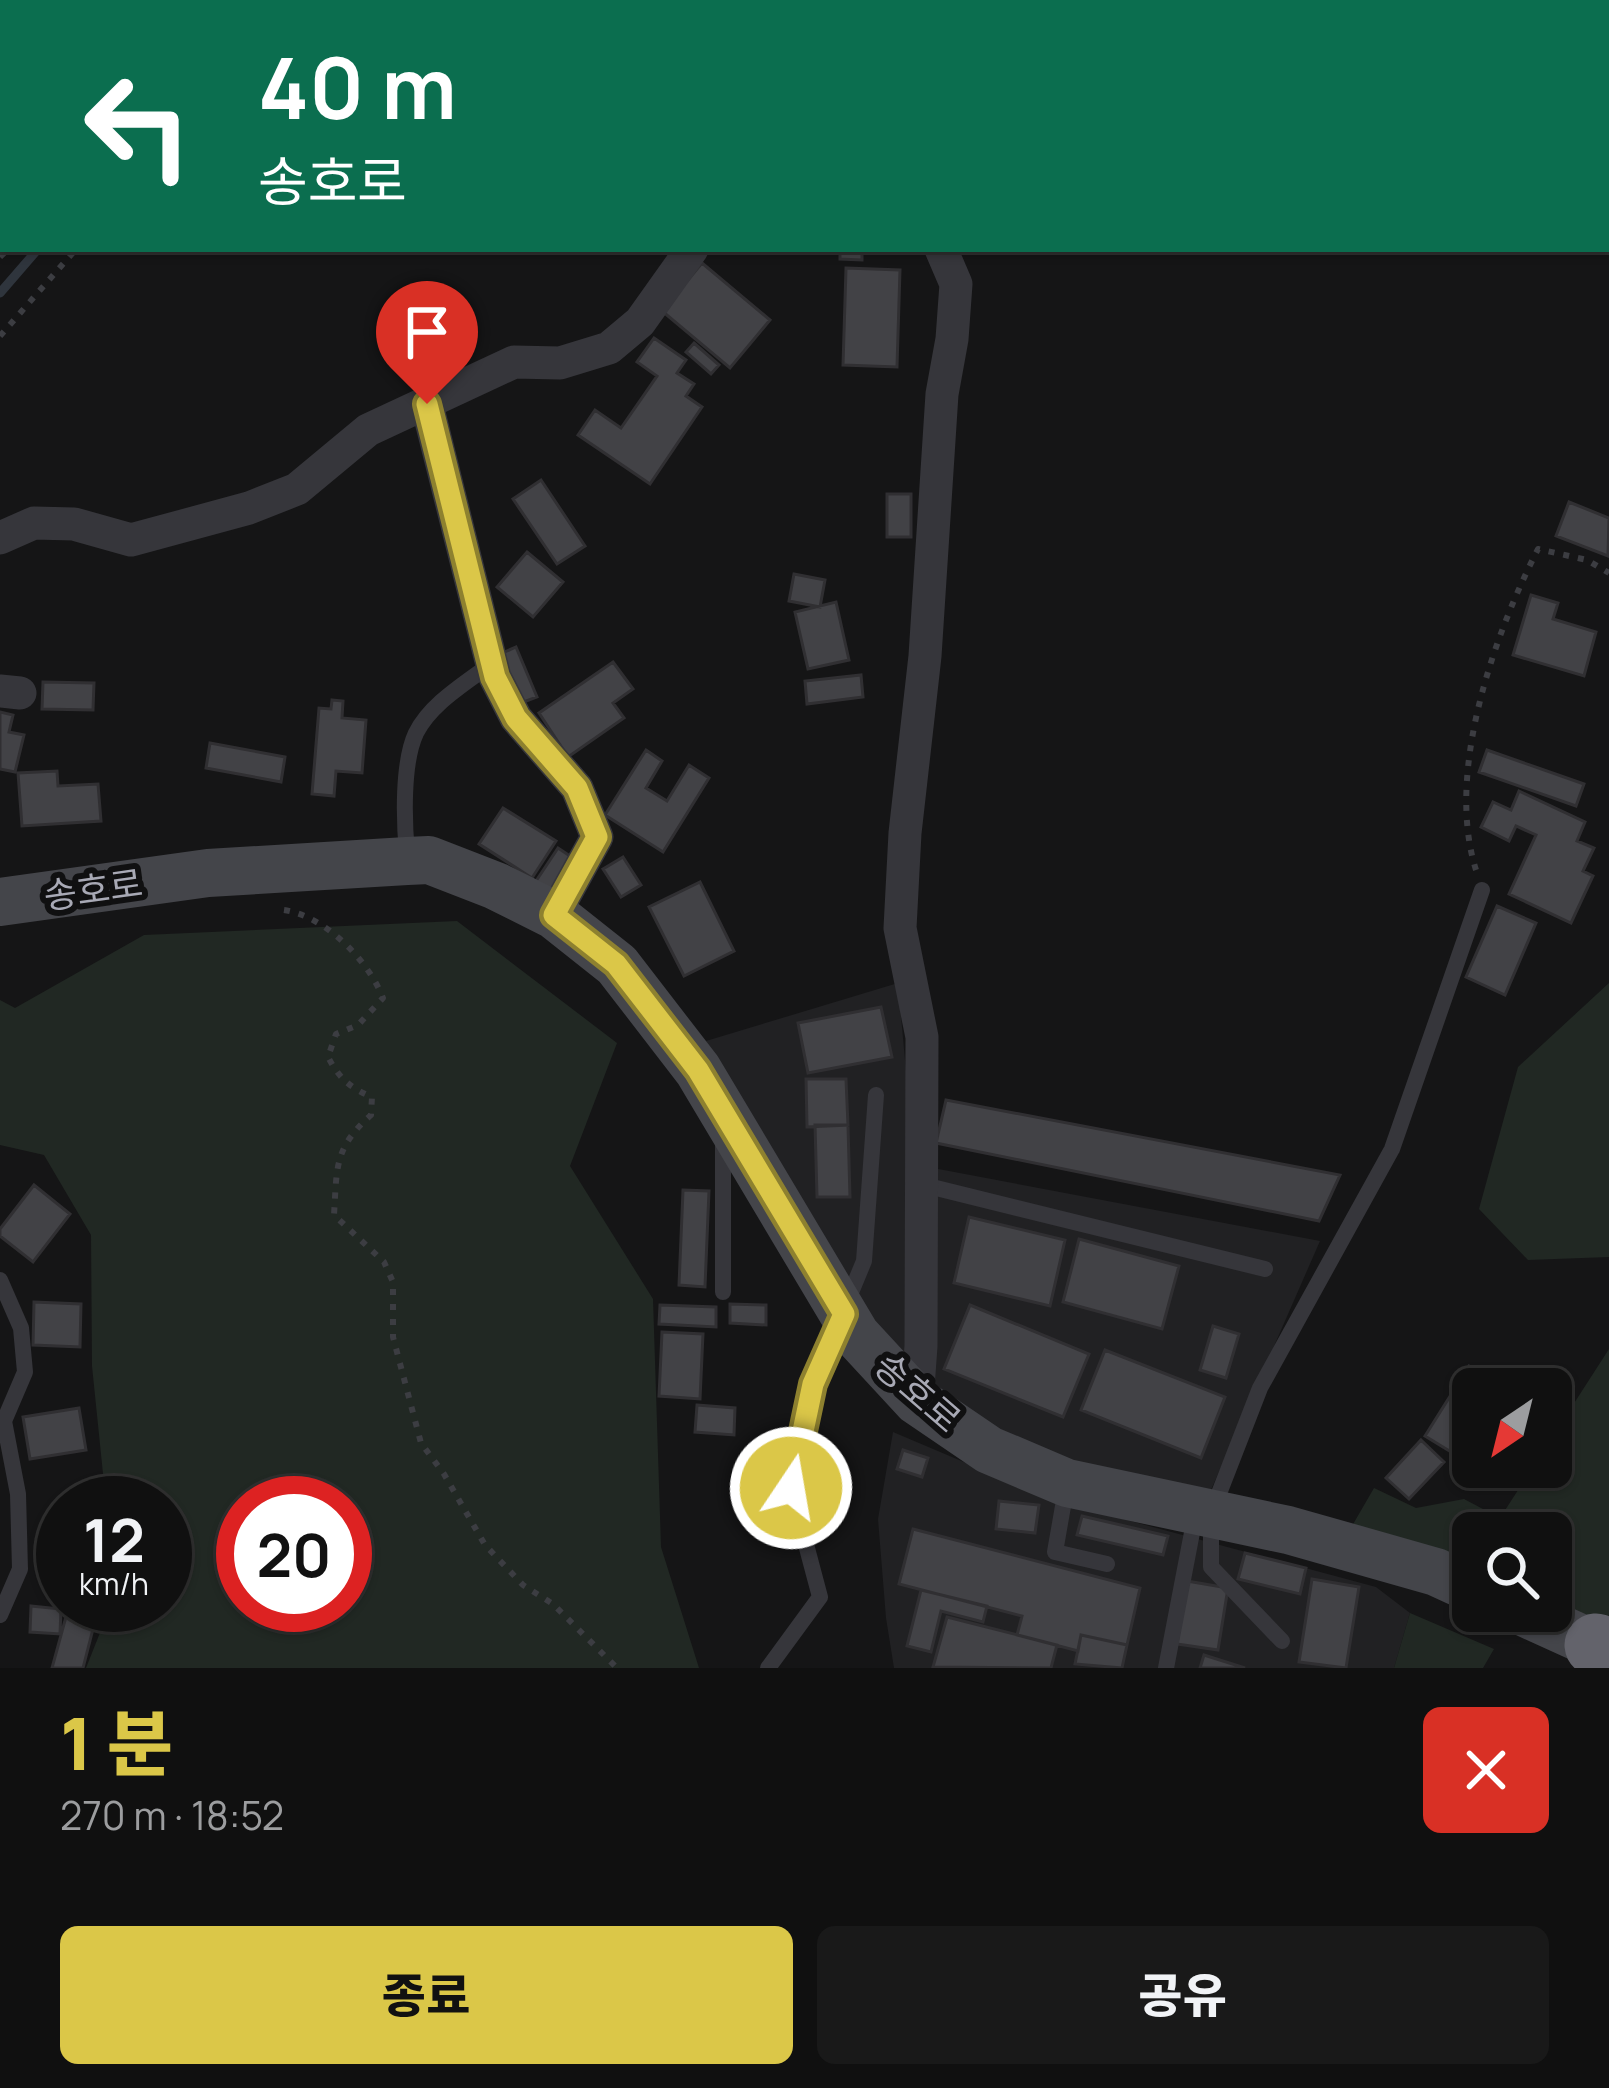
<!DOCTYPE html>
<html lang="ko">
<meta charset="utf-8">
<style>
:root{--surface:#101010;--page:#191919;--text:#f1f3f6;--muted:#9c9d9f;--line:#303030;--accent:#dbc748}
body{margin:0;font-family:Manrope,"Noto Sans KR",sans-serif;background:var(--page);color:var(--text);height:100vh;display:flex;flex-direction:column;font-size:45px;white-space:nowrap}
*{box-sizing:border-box;margin:0}
p{font-size:39px;color:var(--muted)}
.icon{flex:none;width:66px;height:66px;fill:none;stroke:currentColor;stroke-width:2;stroke-linecap:round;stroke-linejoin:round}
.map{position:relative;height:1668px;overflow:hidden}
.side{display:flex;flex-direction:column;background:var(--surface);flex:1}
.side>*{flex:none}
.guide{position:absolute;left:0px;top:0px;width:1611px;height:252px;box-shadow:0 3px 9px #0004,0 0 0 3px var(--line);background:#0b6e4f;color:#fff;overflow:hidden}
.needle{width:78px;rotate:215deg}
.tools{position:absolute;left:1452px;top:1368px;display:grid;gap:24px}
.tools a{display:grid;place-items:center;width:120px;height:120px;border-radius:18px;background:var(--surface);box-shadow:0 3px 9px #0004,0 0 0 3px var(--line);font-size:60px}
.speed{position:absolute;left:36px;top:1476px;display:flex;gap:24px;font-size:60px;font-weight:700;text-align:center}
.speed>*{display:grid;place-content:center;width:156px;height:156px;border-radius:50%;background:var(--surface);box-shadow:0 3px 9px #0004,0 0 0 3px var(--line);line-height:1}
.speed small{font-size:30px;font-weight:400}
.speed .limit{border:18px solid #d22;background:#fff;color:#111}
.pin{position:absolute;display:grid;place-items:center;width:102px;height:102px;color:#fff;margin:-123px -51px;border-radius:50% 50% 50% 0;rotate:-45deg;box-shadow:0 0 12px #0007}
.pin .icon{rotate:45deg}
.me{position:absolute;width:132px;margin:-66px;rotate:12deg;stroke-linejoin:round;filter:drop-shadow(0 0 9px #0008)}
.turn{display:flex;align-items:center;gap:42px;height:252px;padding:0 60px;font-size:54px}
.turn .icon{width:156px;height:156px;stroke-width:2.5}
.turn b{display:block;font-size:84px;line-height:102px}
.round{display:grid;place-items:center;flex:none;width:126px;height:126px;border-radius:18px;background:var(--page)}
.headline{display:flex;align-items:center;justify-content:space-between;height:204px;padding:0 60px}
h1{font-size:72px;font-weight:800;line-height:90px;color:var(--accent)}
.button{display:flex;gap:24px;margin-top:auto;padding:24px 60px}
.button a{flex:1;height:138px;border-radius:18px;background:var(--accent);color:#111;font-size:48px;font-weight:800;line-height:138px;text-align:center}
.button a+a{background:var(--page);color:var(--text)}
.map>svg:first-child{display:block}
.built{fill:#212123}
.green{fill:#212823;fill-rule:evenodd}
.lines{fill:none;stroke-linecap:round;stroke-linejoin:round}
.stream{stroke:#2f353d;stroke-width:9}
.building{fill:#424246;stroke:#302f32;stroke-width:3}
.path{stroke:#3c3d42;stroke-width:6;stroke-dasharray:6 9;stroke-linecap:butt}
.lane{stroke:#36363b;stroke-width:16}
.street{stroke:#36363b;stroke-width:33}
.secondary{stroke:#44454a;stroke-width:48}
.highway{stroke:#63636b;stroke-width:63}
.route-casing{stroke:#8e812f;stroke-width:30}
.route{stroke:#dbc748;stroke-width:21}
.labels{text-anchor:middle;dominant-baseline:central;stroke-width:12;stroke-linejoin:round;paint-order:stroke}
.street-label{font-size:36px;fill:#a8a9b5;stroke:#101011}
</style>
<div class="map">
<svg width="1609" height="1668" viewBox="0 0 1609 1668">
<rect width="100%" height="100%" fill="#151516"/>
<path class="built" d="M898,983L908,1093L933,1168L1320,1241L1207,1499L1010,1444L918,1391L801,1228L706,1041Z
M893,1432L1056,1501L1376,1587L1410,1613L1394,1668H894L886,1618L878,1519Z"/>
<path class="green" d="M457,921L617,1043L570,1166L653,1299L661,1547L699,1668H86L111,1605H165V1503H106L92,1366L91,1235L44,1155L0,1145V1000L15,1008L144,935ZM243,1503H345V1605H243Z
M1609,983V1257L1528,1260L1479,1209L1518,1067Z
M1609,1349V1631L1551,1607V1533H1473V1575L1352,1526L1374,1488L1416,1508L1464,1499L1500,1518L1533,1467H1551V1439Z
M1410,1613L1494,1649L1483,1668H1394Z"/>
<g class="lines">
<path class="stream" d="M250,3L253,0
M0,293L38,249"/>
</g>
<path class="building" d="M840,249H862V260L840,259Z
M702,263L770,320L730,368L662,311Z
M846,268L900,270L897,367L843,365Z
M654,338L686,360L677,373L694,384L686,396L702,407L650,484L578,435L595,410L621,428L657,376L637,362Z
M694,343L719,365L711,374L686,352Z
M541,480L585,546L557,564L513,499Z
M887,494H911V537H887Z
M1569,502L1609,518L1608,556L1556,536Z
M527,552L563,582L533,617L497,587Z
M794,574L825,580L820,607L789,601Z
M1531,595L1558,603L1553,619L1596,632L1584,676L1513,655Z
M836,602L849,660L808,669L795,612Z
M516,647L537,697L521,703L500,654Z
M613,662L633,689L613,703L624,718L568,757L539,713Z
M861,675L863,697L807,704L805,681Z
M43,682L94,683L93,710L42,709Z
M332,700L343,701L342,718L366,720L362,773L336,771L334,796L312,794L319,708L331,709Z
M0,712L13,715L9,732L24,735L15,772L0,769Z
M210,743L285,757L281,782L206,768Z
M646,750L662,761L646,788L667,801L689,765L709,778L663,852L605,815Z
M1487,750L1584,784L1576,806L1479,772Z
M57,771L58,786L98,784L101,821L22,826L18,773Z
M1519,791L1585,822L1577,841L1594,848L1583,871L1593,876L1571,923L1509,894L1536,835L1516,826L1509,841L1481,827L1493,802L1511,810Z
M503,808L556,841L532,878L479,844Z
M558,848L576,860L552,896L534,884Z
M623,857L641,885L621,897L603,869Z
M700,882L734,951L684,976L649,907Z
M1497,906L1536,923L1505,995L1466,977Z
M881,1007L892,1057L808,1073L798,1023Z
M806,1079H846L848,1125L807,1127Z
M946,1100L1340,1175L1319,1221L936,1143Z
M815,1125H848L850,1197H817Z
M34,1185L70,1214L33,1262L0,1236V1229Z
M683,1190L709,1191L705,1287L679,1285Z
M969,1217L1065,1240L1050,1306L954,1283Z
M1079,1239L1179,1266L1162,1329L1063,1302Z
M34,1302L81,1304L80,1347L33,1345Z
M730,1304L766,1305V1325L730,1323Z
M660,1305L716,1307V1327L659,1324Z
M970,1305L1089,1354L1063,1417L944,1369Z
M1213,1326L1239,1334L1226,1378L1200,1370Z
M662,1332L703,1334L700,1399L659,1396Z
M1105,1350L1225,1397L1201,1458L1081,1410Z
M1469,1366L1500,1385L1498,1389H1473V1428L1456,1455L1425,1436Z
M697,1405L735,1408L734,1435L695,1432Z
M79,1408L86,1450L30,1459L23,1417Z
M1421,1440L1444,1462L1409,1499L1386,1478Z
M903,1450L928,1458L922,1477L897,1469Z
M999,1501L1039,1505L1035,1533L996,1529Z
M1082,1516L1168,1536L1163,1555L1077,1535Z
M913,1529L1140,1588L1127,1645L1081,1635L1078,1651L1017,1635L1022,1616L899,1584Z
M1245,1553L1306,1568L1300,1594L1238,1579Z
M1312,1579L1359,1587L1346,1668L1299,1662Z
M1187,1581L1228,1588L1218,1650L1177,1644Z
M921,1590L987,1606L983,1622L941,1611L931,1652L907,1646Z
M31,1606L61,1609L60,1634L30,1632Z
M67,1613L95,1621L83,1668H52Z
M947,1617L1057,1645L1051,1668L933,1667Z
M1081,1635L1127,1645L1122,1668L1075,1664Z
M1204,1655L1245,1668H1200Z"/>
<g class="lines">
<path class="path" d="M232,0L235,3
M288,3L291,0
M922,3L925,0
M0,257L8,249
M0,336L76,249
M1476,870C1445,773 1494,635 1538,549L1587,560L1609,573
M284,910C325,916 368,960 383,998L358,1025L336,1034L328,1057C339,1078 350,1088 372,1097L371,1115C334,1148 337,1167 334,1215L384,1262L393,1282V1337L421,1443L444,1474L485,1545L523,1585L553,1604L617,1668"/>
<path class="lane" d="M407,854C404,821 402,763 416,733C431,703 466,683 492,663
M723,1138V1292
M920,1184L1265,1269
M0,1280L21,1328L25,1372L4,1421L18,1494L20,1569L0,1615
M1066,1489L1055,1552L1107,1564
M1282,1641L1211,1567V1514L1260,1388L1392,1149L1482,890
M768,1668L820,1597L791,1488L813,1384L864,1261L876,1095
M1166,1668L1195,1517"/>
<path class="street" d="M427,405L495,677L516,718L577,788L597,837L554,915
M0,538L34,523L74,524L131,540L249,508L297,489L368,430L514,362L560,363L609,348L640,322L692,249
M0,691L20,693
M917,1401L921,1346L922,1037L900,928L905,833L925,656L942,394L952,339L956,284L941,249"/>
<path class="secondary" d="M0,902L208,873L407,861L429,860L496,886L554,915L617,965L698,1070L856,1335L917,1401L989,1450L1067,1483L1288,1530L1436,1572L1473,1589
M1521,1611L1609,1651"/>
<path class="highway" d="M1596,1645L1609,1656"/>
</g>
<g class="lines">
<g class="route-casing">
<path id="route" d="M427,404L495,677L516,718L577,788L597,837L554,915L616,964L698,1070L844,1314L813,1384L791,1488"/>
</g>
<use href="#route" class="route"/>
</g>
<g class="labels">
<g class="street-label">
<text transform="translate(93 889) rotate(-8)">송호로</text>
<text transform="translate(918 1392) rotate(41)">송호로</text>
</g>
</g>
</svg>
<div class="tools">
<a><svg class="needle" viewBox="-14 -14 28 28"><path d="M0-13l5 13h-10z" fill="#e53935"/><path d="M0 13l5-13h-10z" fill="#9c9d9f"/></svg></a>
<a><svg class="icon" aria-label="search" viewBox="0 0 24 24"><circle cx="10" cy="10" r="6"/><path d="M15 15l6 6"/></svg></a>
</div>
<div class="speed"><div>12<small>km/h</small></div><div class="limit">20</div></div>
<div class="pin" style="left:427px;top:404px;background:#d93025"><svg class="icon" aria-label="arrive" viewBox="0 0 24 24"><path d="M6 21V4h12l-3 4 3 4H6"/></svg></div>
<svg class="me" style="left:791px;top:1488px" viewBox="-20 -20 40 40"><circle r="17" fill="#dbc748" stroke="#fff" stroke-width="3"/><path d="M0-11L8 9 0 5-8 9z" fill="#fff"/></svg>
<div class="guide">
<div class="turn"><svg class="icon" aria-label="left" viewBox="0 0 24 24"><path d="M17 20v-9H6M10 6l-5 5 5 5"/></svg><div><b>40 m</b>송호로</div></div>
</div>
</div>
<section class="side">
<div class="headline"><div><h1>1 분</h1><p>270 m · 18:52</p></div><a class="round" style="background:#d93025;color:#fff"><svg class="icon" aria-label="close" viewBox="0 0 24 24"><path d="M6 6l12 12M18 6L6 18"/></svg></a></div>
<div class="button"><a>종료</a><a>공유</a></div>
</section>
